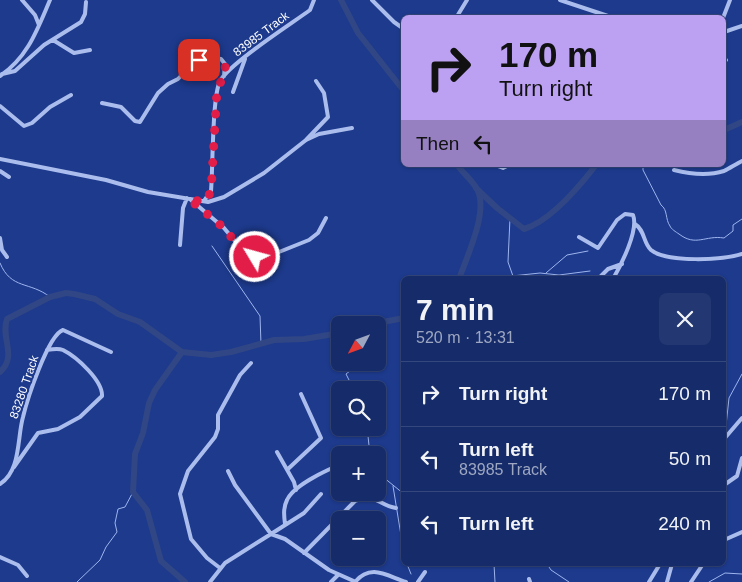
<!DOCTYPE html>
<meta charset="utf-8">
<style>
:root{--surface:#162c6a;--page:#233872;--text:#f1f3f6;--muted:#9ea7c1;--line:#35487e}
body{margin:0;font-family:Arial,sans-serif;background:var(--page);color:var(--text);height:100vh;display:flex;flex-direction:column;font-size:19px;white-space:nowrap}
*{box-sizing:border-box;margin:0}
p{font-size:16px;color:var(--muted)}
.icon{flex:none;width:28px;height:28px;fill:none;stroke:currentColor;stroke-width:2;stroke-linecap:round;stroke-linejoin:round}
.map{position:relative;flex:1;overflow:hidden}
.panel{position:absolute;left:401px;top:276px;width:325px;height:290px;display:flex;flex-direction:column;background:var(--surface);border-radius:8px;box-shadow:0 1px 4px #0004,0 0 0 1px var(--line)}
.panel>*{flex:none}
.banner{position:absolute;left:401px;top:15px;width:325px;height:152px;border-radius:8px;box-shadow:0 1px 4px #0004,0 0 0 1px var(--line);background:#bca0f2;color:#111;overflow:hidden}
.needle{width:32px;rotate:229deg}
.buttons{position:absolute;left:331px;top:316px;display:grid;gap:10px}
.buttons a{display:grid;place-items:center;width:55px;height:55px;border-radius:8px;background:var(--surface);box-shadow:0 1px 4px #0004,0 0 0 1px var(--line);font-size:25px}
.pin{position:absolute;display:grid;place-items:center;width:42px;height:42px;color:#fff;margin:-21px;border-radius:10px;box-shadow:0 2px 8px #0006}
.me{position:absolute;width:55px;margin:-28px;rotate:307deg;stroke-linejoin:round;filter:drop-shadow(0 0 4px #0008)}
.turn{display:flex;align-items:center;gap:18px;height:105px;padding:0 15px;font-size:22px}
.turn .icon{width:65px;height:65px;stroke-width:2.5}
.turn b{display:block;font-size:35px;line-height:42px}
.then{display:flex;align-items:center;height:48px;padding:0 15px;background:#0003;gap:10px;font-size:19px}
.round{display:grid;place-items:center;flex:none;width:52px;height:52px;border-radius:8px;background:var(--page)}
.head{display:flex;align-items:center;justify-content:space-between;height:85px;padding:0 15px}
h1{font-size:30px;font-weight:800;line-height:38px}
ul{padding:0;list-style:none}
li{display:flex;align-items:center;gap:15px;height:65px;padding:0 15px;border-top:1px solid var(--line)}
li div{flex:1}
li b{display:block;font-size:19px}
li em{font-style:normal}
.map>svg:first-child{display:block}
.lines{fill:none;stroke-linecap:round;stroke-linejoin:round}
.stream{stroke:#9eb5ee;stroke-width:1}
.river{stroke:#314684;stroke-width:6}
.minor{stroke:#abbded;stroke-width:4}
.route{stroke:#e11d48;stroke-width:9;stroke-dasharray:0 16.2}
.labels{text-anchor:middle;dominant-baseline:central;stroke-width:4;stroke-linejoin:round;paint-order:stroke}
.street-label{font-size:12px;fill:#fff;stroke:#1d3a8d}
</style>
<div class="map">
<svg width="742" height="582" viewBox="0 0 742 582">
<rect width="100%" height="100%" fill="#1d3a8d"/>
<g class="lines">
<path class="stream" d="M403,90H404
M643,165V170L661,205C668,210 665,219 670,226C671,229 676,232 679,234C696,247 705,235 724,238L733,231V225L742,219
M510,218L508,262L514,279
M212,246L260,316L261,344
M0,263C11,290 30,281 50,297
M546,273L567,255L588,251
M512,276L540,273L559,275L590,271
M354,390L346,374L354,368L355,362
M362,428L368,436L370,455
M725,435L729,398L742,374
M378,468L383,477L404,494
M393,486L404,554
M407,564L411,574
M494,564L495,582
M547,564L551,570L569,582
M77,582L100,560L106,547L117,532L115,523L118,509L125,507L133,492
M709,582L725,573L742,574"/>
<path class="river" d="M341,0L358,33L404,91
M724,130L742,122
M457,165C463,173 472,180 477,189C489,211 467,256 459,279
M476,188L497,208L524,229C551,221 579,187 596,165
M367,325L404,318
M0,372C18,356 0,338 7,319L50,297L66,293L74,294L95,299L118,314L140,322L182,352
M185,582L161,561L147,510L133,492L135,454L143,433L149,403L155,390L182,352L211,355L231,352L274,340L304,339L340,333"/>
<path class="minor" d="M22,0L35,15L39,25
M372,0L394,22L404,29
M560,0L614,18
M456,18L467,0
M723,18L730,0
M724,32L742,26
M53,40L74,53L90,50
M724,61L726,60
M2,74L15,71L44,45L81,22L85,14L86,2
M0,76C28,57 37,30 50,0
M233,92L245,59
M102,103L121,107L135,121L140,122L158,93L168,84L178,79L191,65L207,57L221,59L225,64L224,76
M0,106L24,126L32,123L50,107L71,95
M306,140L328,117L324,93L316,81
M0,159L106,180L148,192L208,202L224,197L264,173L306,140L319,134L352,128
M495,165L503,168L509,165
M674,170C690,174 708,176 724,171C730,168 736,164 742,161
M0,171L9,177
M191,200L224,228L245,253L255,257L274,254L309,240L318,233L326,218
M204,201L211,191C213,168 212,97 220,81C230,63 291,24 310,10L314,0
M635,224C645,230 643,243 651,250C667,263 724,260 742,254
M579,237L598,248L617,220L625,214L633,215C639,230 621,265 613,279
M0,238L2,250L7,257
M180,245L183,208L187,198
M598,279L608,269L622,264
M724,439L742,418
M277,452L294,482L296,490
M14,467L38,433L58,429L80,417L102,396C103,381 77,357 63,350C58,348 53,349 47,350
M288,469L321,438L301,394
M228,471L235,485L271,534L304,513L321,494
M0,484C21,471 17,438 23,417C27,400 48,335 63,330L111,352
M724,485L737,476L742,458
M285,524C284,516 283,508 287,500C293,486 325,471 339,465
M724,540L742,532
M304,553L355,501C375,492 378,505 396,508
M0,557L18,565L27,576
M220,568L207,558L191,539L180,494L188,471L215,437L218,429V415L240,375L251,363
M529,579L530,582
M210,582L225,563L271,534L285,539L329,570L356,582
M331,582L338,575
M355,582C371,563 387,576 406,582
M418,582L425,572
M649,582L660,564
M667,582L672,564
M691,582L703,564"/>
</g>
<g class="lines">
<path class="route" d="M199,60L215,57L224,61C228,72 221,80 217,90L211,192L204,202L189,199L224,228L244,253L255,257"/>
</g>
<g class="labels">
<g class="street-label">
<text transform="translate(261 34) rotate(-37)">83985 Track</text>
<text transform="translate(24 387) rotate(-71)">83280 Track</text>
</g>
</g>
</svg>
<div class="buttons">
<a><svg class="needle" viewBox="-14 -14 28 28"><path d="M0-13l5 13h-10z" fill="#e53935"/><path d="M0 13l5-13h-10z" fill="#9ea7c1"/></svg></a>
<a><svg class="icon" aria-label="search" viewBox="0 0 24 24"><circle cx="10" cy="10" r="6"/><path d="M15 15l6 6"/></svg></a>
<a>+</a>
<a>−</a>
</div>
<div class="pin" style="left:199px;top:60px;background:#d93025"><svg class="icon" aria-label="arrive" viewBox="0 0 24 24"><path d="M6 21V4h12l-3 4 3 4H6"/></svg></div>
<svg class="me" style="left:255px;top:257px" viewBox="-20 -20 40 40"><circle r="17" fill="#e11d48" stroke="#fff" stroke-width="3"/><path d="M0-11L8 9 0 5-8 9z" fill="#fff"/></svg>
<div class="banner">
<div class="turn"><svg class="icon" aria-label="right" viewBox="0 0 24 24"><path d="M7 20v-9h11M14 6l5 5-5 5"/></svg><div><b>170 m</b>Turn right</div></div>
<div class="then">Then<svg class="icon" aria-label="left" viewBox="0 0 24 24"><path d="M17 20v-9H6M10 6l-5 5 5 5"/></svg></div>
</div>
<section class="panel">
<div class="head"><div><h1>7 min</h1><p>520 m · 13:31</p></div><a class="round"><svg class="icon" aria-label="close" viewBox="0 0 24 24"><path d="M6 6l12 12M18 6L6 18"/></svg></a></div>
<ul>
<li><svg class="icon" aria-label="right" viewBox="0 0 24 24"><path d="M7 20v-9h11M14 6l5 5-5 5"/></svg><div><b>Turn right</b></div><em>170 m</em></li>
<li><svg class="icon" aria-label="left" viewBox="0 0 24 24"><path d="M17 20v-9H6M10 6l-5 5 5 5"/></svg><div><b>Turn left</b><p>83985 Track</p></div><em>50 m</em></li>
<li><svg class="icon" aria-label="left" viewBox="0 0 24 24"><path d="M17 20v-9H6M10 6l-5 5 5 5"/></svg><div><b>Turn left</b></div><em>240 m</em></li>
</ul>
</section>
</div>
